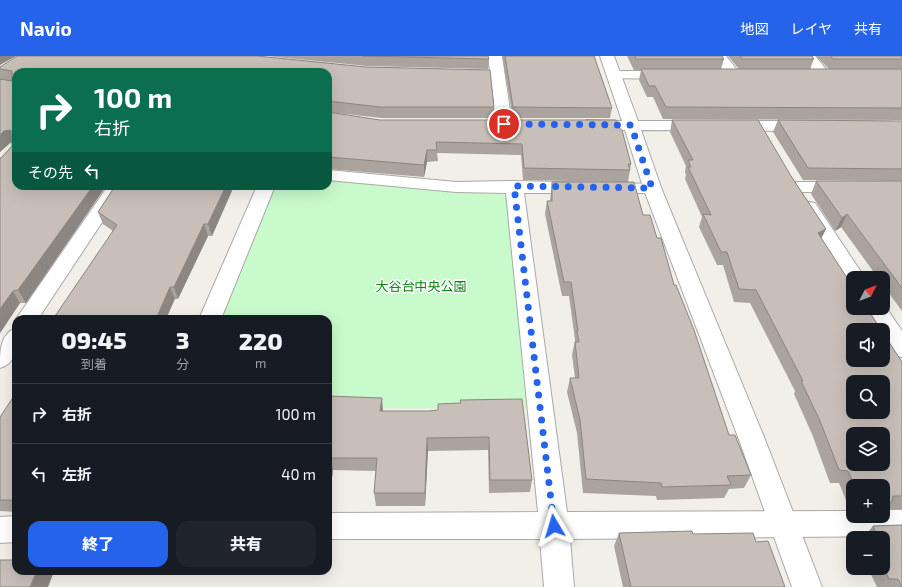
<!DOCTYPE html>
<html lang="ja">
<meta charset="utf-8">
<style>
:root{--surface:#171b24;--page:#20242c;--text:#f1f3f6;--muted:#9ea1a6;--line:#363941;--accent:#2563eb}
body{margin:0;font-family:"Exo 2","Noto Sans JP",sans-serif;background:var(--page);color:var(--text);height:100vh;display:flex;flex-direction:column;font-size:15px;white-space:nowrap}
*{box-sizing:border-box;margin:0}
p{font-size:13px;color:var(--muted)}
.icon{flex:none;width:22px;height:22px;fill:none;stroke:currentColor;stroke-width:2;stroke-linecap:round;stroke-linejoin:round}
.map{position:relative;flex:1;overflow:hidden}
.sheet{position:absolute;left:12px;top:259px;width:320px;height:260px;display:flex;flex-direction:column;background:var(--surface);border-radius:12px;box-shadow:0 4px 16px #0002}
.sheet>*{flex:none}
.top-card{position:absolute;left:12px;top:12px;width:320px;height:122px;border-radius:12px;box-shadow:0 4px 16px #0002;background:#0b6e4f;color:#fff;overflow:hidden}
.needle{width:26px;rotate:48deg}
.tools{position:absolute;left:846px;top:215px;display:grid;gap:8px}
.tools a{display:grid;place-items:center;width:44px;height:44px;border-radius:8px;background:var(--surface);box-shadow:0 4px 16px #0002;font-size:20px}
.pin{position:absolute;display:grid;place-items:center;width:34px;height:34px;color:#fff;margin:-17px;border:2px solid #fff;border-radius:50%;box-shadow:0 1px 4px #0007}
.me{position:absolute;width:44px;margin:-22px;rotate:353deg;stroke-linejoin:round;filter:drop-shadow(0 0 3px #0008)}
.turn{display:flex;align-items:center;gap:14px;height:84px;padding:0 16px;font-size:18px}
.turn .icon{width:52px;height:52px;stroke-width:2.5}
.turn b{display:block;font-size:28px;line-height:34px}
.then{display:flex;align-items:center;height:38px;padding:0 16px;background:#0003;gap:8px;font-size:15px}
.eta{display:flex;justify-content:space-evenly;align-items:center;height:68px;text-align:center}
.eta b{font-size:24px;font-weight:800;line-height:28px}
.action{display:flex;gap:8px;margin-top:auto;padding:8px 16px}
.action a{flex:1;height:46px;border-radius:12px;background:var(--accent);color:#fff;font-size:16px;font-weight:800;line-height:46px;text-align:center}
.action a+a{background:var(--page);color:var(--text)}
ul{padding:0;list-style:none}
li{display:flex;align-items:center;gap:12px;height:60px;padding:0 16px;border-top:1px solid var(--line)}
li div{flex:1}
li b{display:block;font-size:15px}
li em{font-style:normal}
header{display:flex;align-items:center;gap:24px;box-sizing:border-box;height:56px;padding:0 20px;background:var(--accent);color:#fff}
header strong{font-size:19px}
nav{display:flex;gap:22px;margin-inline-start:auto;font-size:14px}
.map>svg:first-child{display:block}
.park{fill:#c8facc}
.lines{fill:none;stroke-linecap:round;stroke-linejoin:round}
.minor-casing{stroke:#a9a9a9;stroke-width:2}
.tertiary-casing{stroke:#a9a9a9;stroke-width:2}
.minor{fill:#fff;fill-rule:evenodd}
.tertiary{fill:#fff;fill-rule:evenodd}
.wall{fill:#aba49e}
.shaded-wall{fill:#8b8681}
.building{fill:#c7bfb8;stroke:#8b8681;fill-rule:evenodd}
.route{stroke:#2563eb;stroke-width:7;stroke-dasharray:0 12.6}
.labels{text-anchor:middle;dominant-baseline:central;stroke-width:3;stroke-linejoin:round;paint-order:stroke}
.park-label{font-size:13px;fill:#0c8416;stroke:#fff}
</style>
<header>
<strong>Navio</strong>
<nav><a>地図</a><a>レイヤ</a><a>共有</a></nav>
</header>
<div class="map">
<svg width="902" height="531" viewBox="0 0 902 531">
<rect width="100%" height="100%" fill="#f2efe9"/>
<path class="park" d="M328,121L510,133L535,353L328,352V263H214L269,130H328Z"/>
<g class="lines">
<g class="minor-casing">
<path id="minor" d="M488,0H502L512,68L509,71H499L496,68L491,23L457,22L455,19L457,16L490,15Z
M712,0H726L741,19L739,22H729Z
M801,0H815L831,19L829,22H819Z
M616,15H669L674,16L676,19L674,22L669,23L611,22L609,19L611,16Z
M328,114L456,126L514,125L658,128L661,132L658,136L652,137H524L567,456L853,455V460H883V454H902V480L570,483L574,531H544L540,483H328V457L538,456L506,137L456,136L328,124Z
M796,126H902V136H796L790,135L787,131L790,127Z
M108,130H126L38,263H16Z
M257,130H275L221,263H199Z
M809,146L815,147L865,222H853V228L848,227L800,151L803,147Z
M883,247L902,275V301L894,299L883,282V274H878L864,252H883Z
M16,272C16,289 19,306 0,312C0,295 0,278 16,272Z
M16,460V486L0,487V461Z"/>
</g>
<g class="tertiary-casing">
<path id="tertiary" d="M600,0H614L638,65H805L810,67L813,70L810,73L805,75L641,74L662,134L764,381L822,531H792L738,381L644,134L625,74H587L582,72L579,69L582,66L587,64L622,65Z"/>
</g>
<use href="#minor" class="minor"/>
<use href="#tertiary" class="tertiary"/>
</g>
<path class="wall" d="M17,0H257L366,11L490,14L494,51V62H381L328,56V16H16V130H106L26,247H20L0,277V102H1L12,90V86L10,87L0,96V23L12,24L0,23V11Z
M267,0H488L489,3L488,13L367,10Z
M502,0H594L612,52L610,62H513Z
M627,0H722L724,3L721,13H739L728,0H812L814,3L810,13H829L816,0H902V64L663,63L653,41H647L639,24L641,14H634Z
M328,56L380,64L617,70L631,108L628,126L643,159L657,182L729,379L751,419L744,432L729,433L724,442L657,444L656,440L583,437L577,377L567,336L570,322H575L572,299L575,284L569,240H562L545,158L547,145H550L552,126H615L523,124L521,99L437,97L438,105L427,106L424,121L328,113Z
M672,64L791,120L826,173L821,182L902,306V453H886L883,457V430H853V454H850L839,427H830L812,378L794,338L795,335L750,247L734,246L723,209H717L699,171L702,161L685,123L686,119L685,116L686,110L670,76Z
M778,64L902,65V125L803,124L773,76Z
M816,125H902V255L883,229V222H878L841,171L835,175L811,138Z
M115,130H234L212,180H208L178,243H175L113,175L103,168L98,156Z
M16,337V456L0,455V361Z
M328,340L383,355H429L438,354L460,347L532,424L530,436L489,437L488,394L428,395L425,450H376L374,437L376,415L333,414L328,452Z
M902,469V531H877L868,512H883V482H863L873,470Z
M619,477L693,478L756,486L785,531H623L614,490Z"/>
<path class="shaded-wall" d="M0,0H16L0,9Z
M11,74L16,85L10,87L0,96V79L4,75Z
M427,94V106L424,121V109Z
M93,130H106L26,247L18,234Z
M226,130H234L212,180L208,168Z
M847,158L841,171L835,175L842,162Z
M204,168L208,180L178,243L174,231Z
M826,173L820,185L818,177Z
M170,231L175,243L166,263H156Z
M13,235L20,247L0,277V253Z
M382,342L383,355L382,368L380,355Z
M427,382L428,395L425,450V437Z
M330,402L333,414L328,452V420Z
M37,515H51L53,518L48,531H30Z"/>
<path class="building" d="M17,0H257L366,11L490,14L494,51H380L328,45V16H16V130H93L18,234L13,235L0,253V102H1L12,90L11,74L4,75L0,79V23L12,25V15L0,13V11Z
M363,0H488L489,3L366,0Z
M505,0H594L612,52L513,51Z
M635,0H722L724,3H636Z
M740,0H812L814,3H742Z
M830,0H902V3H833Z
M641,13H902V52L666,51L655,30H649Z
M328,56L380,64H616L617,70L622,74L631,108H628L630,114L524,112L522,88L436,86L437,94H427L424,109L328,101Z
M672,64H758L791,120L826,173L818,177L853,231V252H867L881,274H853V304H883V277L902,306V440H893L892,446H883V430H855L848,415L839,414L820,365L801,325H803L756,234L739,233L727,196H721L703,158L711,159L688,111H691L688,104H693ZM853,326H883V356H853ZM853,378H883V408H853Z
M778,64L902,65V113L808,112Z
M816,125H902V232L847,158L842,162Z
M552,126H634L643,159H650L657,182H661L674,229H676L694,274L729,379H735L751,419L727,420L731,429L662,431L661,427L586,423L580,364L570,322H579L575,286H579L577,275H578L571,226H564L547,145H552Z
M115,130H226L208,168H204L174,231H170L156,263H53L117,169L98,156Z
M16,337V444H0V361Z
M328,340L382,342L380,355H429L438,354V348L461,347L460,344L522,343L532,424H490L489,381L427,382L425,437H374L377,402H330L328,420Z
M902,469V531L898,523H889L883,510V482H870L868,478H876L873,470Z
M692,475L693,478L753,477L756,486L768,485L785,531H631L619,477Z
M0,504H16V515H37L30,531H0Z"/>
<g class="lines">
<path class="route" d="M504,68L631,69L652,132L514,130L554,470"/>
</g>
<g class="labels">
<g class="park-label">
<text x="421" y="230">大谷台中央公園</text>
</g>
</g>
</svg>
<div class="tools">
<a><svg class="needle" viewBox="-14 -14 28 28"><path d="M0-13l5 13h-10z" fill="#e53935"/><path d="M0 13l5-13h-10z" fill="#9ea1a6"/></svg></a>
<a><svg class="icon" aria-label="sound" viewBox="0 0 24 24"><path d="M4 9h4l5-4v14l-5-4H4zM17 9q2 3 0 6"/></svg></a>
<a><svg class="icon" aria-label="search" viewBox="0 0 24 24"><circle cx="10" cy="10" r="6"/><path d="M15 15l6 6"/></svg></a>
<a><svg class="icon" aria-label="layers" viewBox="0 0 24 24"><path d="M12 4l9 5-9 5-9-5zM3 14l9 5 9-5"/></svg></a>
<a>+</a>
<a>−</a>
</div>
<div class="pin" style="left:504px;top:68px;background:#d93025"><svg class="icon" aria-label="arrive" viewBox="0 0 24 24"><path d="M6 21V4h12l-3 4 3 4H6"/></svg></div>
<svg class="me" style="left:554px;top:470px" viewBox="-20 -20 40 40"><path d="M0-17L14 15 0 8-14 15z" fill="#2563eb" stroke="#fff" stroke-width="4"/></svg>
<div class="top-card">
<div class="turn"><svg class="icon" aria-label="right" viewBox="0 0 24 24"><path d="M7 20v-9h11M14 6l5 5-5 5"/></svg><div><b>100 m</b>右折</div></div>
<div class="then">その先<svg class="icon" aria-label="left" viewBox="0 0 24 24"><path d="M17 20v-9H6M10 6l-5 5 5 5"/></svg></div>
</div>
<section class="sheet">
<div class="eta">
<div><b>09:45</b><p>到着</p></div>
<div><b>3</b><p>分</p></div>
<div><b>220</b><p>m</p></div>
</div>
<ul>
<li><svg class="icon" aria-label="right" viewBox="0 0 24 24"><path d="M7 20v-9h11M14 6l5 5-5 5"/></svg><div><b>右折</b></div><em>100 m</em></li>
<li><svg class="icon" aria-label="left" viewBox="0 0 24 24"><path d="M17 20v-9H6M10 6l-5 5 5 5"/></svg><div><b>左折</b></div><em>40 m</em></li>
</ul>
<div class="action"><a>終了</a><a>共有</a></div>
</section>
</div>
